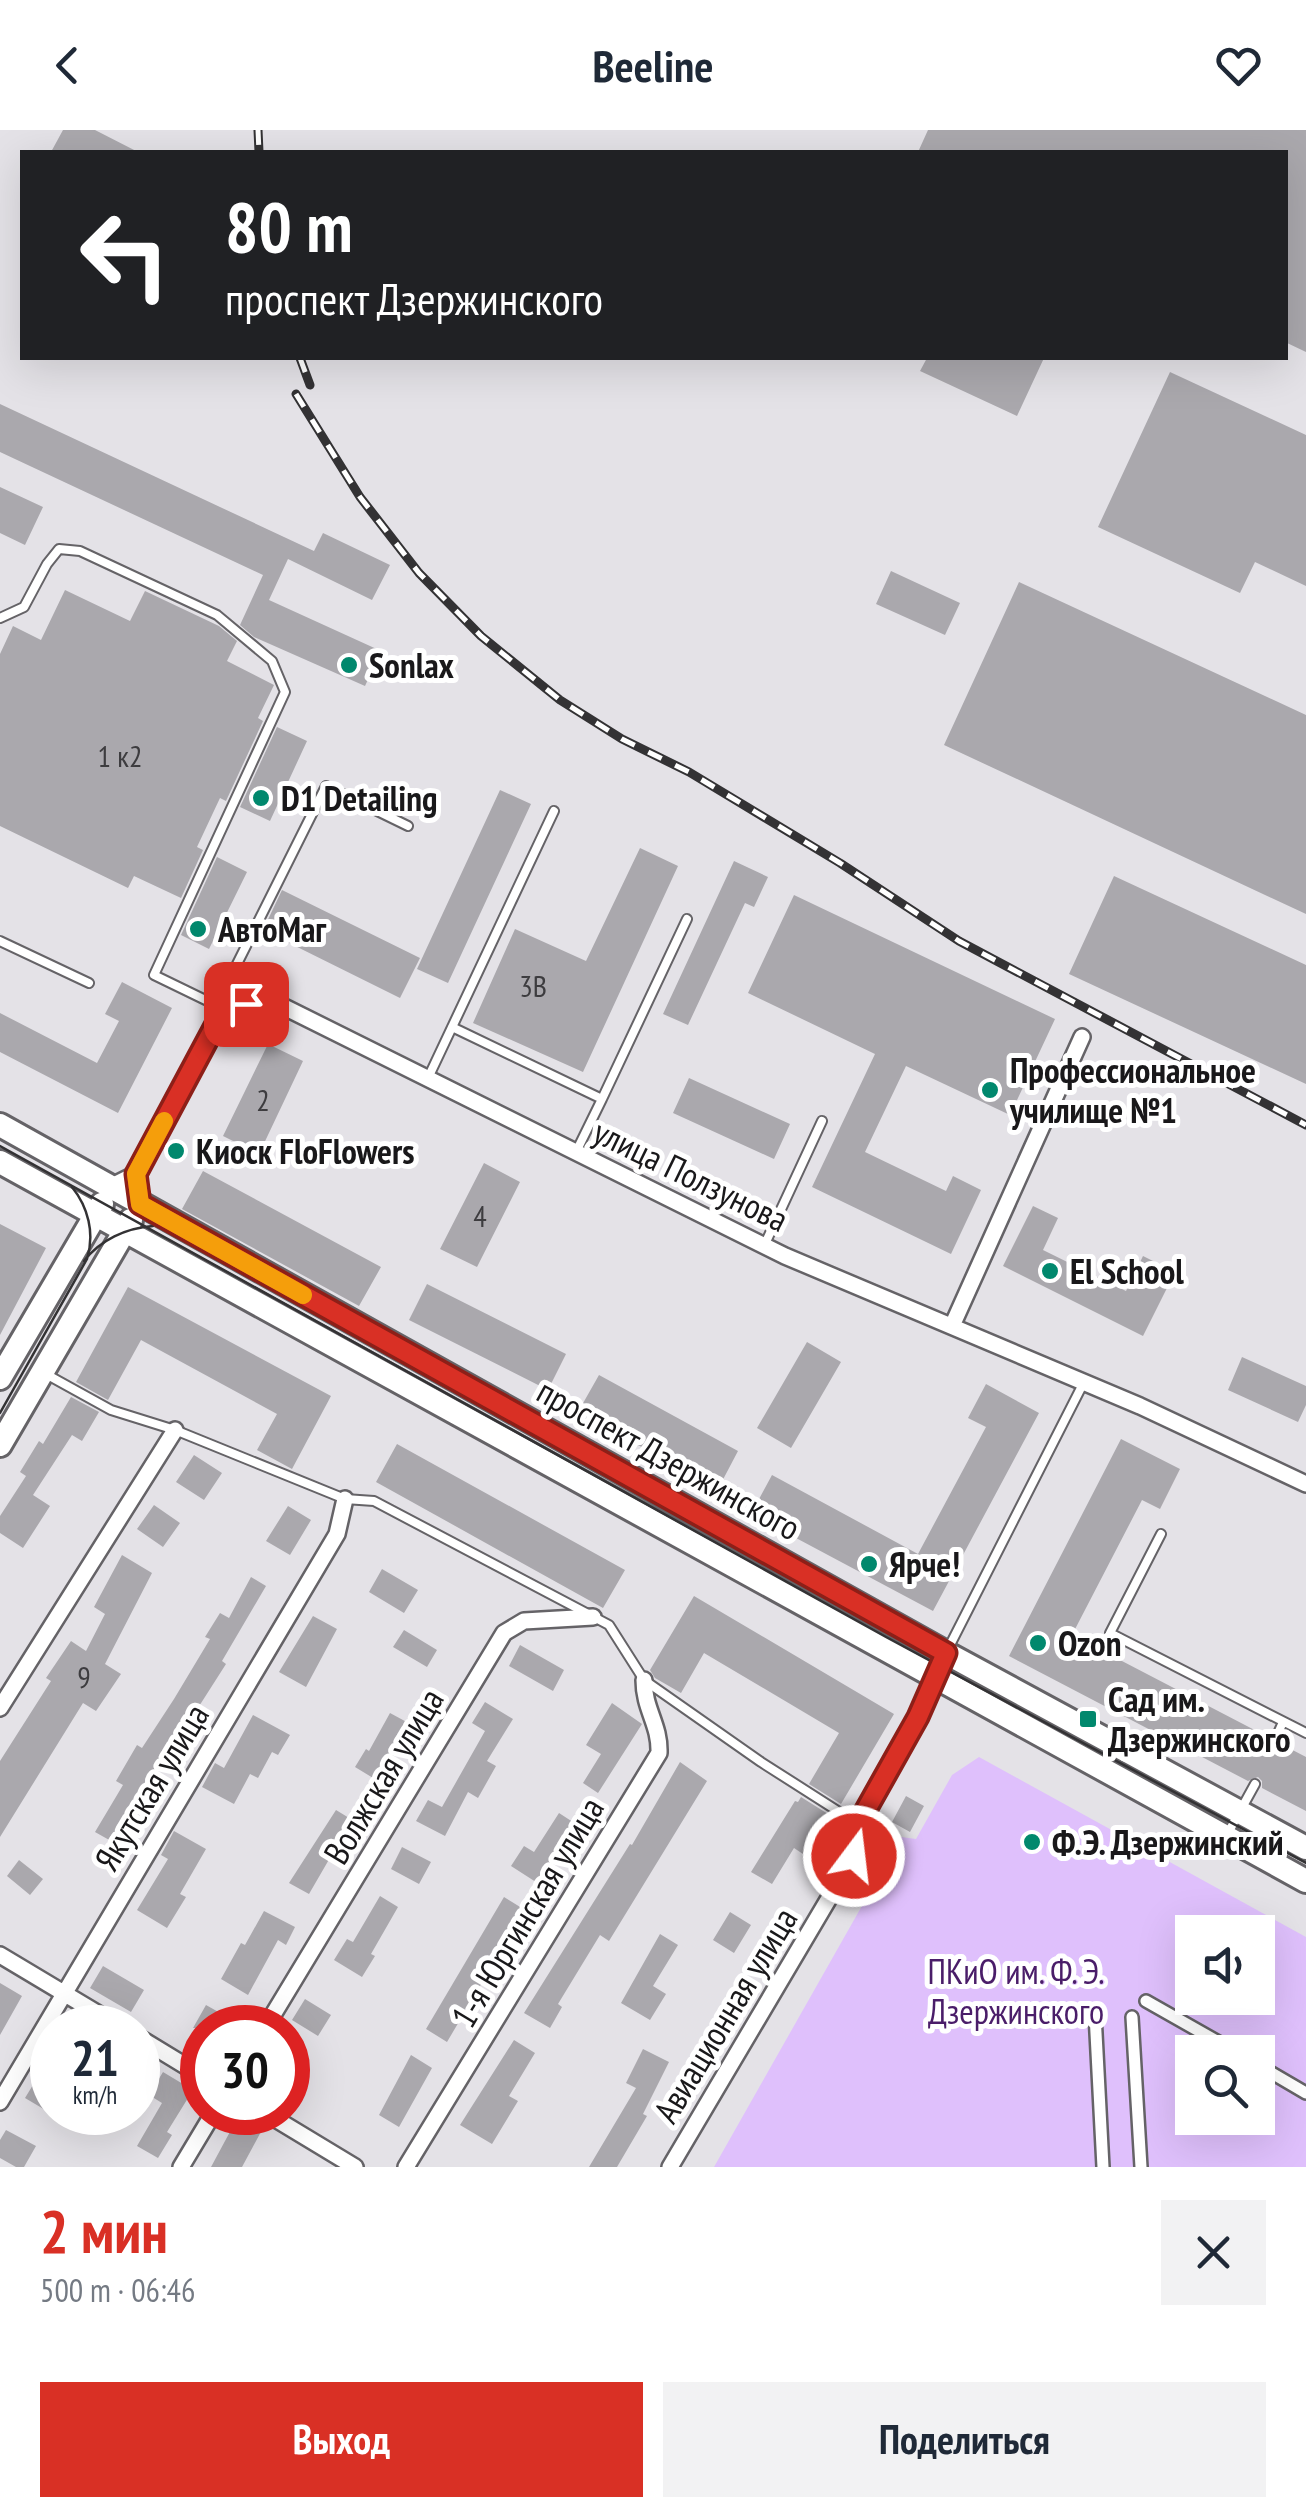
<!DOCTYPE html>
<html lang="ru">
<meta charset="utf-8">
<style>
:root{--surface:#fff;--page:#f2f2f3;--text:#1f2937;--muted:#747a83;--accent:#d93025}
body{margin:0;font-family:"PT Sans Narrow",sans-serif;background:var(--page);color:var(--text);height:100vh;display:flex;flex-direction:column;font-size:38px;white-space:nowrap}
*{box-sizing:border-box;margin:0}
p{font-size:32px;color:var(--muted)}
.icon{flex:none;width:55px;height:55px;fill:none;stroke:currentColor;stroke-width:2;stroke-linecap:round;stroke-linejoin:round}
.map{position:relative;height:2037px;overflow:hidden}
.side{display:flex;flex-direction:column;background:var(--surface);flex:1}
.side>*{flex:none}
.guide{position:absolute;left:20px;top:20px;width:1268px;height:210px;border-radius:0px;box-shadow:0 10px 40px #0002;background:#202124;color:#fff;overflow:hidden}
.controls{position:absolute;left:1175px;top:1785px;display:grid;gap:20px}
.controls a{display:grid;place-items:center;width:100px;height:100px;border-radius:0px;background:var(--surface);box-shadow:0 10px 40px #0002;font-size:50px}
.speed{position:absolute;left:30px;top:1875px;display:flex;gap:20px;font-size:50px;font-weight:700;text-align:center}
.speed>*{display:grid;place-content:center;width:130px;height:130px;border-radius:50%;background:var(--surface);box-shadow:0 10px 40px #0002;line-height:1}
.speed small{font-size:25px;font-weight:400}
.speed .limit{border:15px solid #d22;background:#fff;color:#111}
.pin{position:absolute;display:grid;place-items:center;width:85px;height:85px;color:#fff;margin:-42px;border-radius:20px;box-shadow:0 5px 15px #0006}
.me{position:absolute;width:110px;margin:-55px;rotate:15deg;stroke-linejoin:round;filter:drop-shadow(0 0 8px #0008)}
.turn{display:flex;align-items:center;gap:35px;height:210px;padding:0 40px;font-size:45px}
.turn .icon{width:130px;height:130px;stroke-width:2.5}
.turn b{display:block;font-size:70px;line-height:85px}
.round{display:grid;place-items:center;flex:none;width:105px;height:105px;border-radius:0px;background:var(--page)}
.head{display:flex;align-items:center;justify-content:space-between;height:170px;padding:0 40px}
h1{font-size:60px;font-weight:600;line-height:75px;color:var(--accent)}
.action{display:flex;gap:20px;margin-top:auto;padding:20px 40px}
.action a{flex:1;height:115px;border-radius:0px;background:var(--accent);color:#fff;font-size:40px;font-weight:600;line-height:115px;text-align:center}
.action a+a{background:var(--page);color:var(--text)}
header{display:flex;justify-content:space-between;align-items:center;height:130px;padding:0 40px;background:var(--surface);font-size:45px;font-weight:600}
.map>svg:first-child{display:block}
.green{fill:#dfc0fc;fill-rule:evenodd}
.building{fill:#aaa8ad}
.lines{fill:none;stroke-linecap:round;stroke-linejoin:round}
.service-casing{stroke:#656367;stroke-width:12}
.pedestrian-casing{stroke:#656367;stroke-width:16}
.minor-casing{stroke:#656367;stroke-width:20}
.secondary-casing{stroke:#656367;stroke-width:28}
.service{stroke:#fff;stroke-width:8}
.pedestrian{stroke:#fff;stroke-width:11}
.minor{stroke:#fff;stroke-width:15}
.secondary{stroke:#fff;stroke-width:22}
.tram{stroke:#333234;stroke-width:2.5}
.rail-casing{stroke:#333234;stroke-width:9}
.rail{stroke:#fff;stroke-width:5;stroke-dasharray:15;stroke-linecap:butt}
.route-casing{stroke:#8d1f18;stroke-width:25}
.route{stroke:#d93025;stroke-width:18}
.slow{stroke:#f59e0b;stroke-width:18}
.poi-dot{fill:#01886d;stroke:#fff;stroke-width:4}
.labels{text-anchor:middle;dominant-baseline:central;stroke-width:10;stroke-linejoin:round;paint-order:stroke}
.number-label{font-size:30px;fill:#3d3c3f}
.poi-label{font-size:35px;font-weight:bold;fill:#19181a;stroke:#fff;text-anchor:start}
.street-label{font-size:35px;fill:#19181a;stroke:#fff}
.park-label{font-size:35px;fill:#4a1d69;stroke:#fff}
</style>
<header><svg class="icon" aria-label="back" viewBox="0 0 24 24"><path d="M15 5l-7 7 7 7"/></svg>Beeline<svg class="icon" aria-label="heart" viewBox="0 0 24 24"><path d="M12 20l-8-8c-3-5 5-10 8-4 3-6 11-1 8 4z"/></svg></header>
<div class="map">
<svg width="1306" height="2037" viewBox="0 0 1306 2037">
<rect width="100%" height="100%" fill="#e4e2e7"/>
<path class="green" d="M979,1627L1306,1807V2037H714L901,1707L916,1709L952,1645ZM1192,1802H1258V1868H1192ZM1192,1922H1258V1988H1192Z"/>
<path class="building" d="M63,0H95L138,22H51Z
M928,0H1306V222L1285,212V22H918Z
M927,228H1044L1017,286L920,241Z
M1170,242L1306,305V456L1255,432L1240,463L1098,397Z
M0,274L314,421L323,403L390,435L372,470L288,429L269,470L381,521L365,556L254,507L240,495L263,445L0,322Z
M0,357L43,377L25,415L0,403Z
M891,441L960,473L945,505L876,474Z
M1019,452L1306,585V784L944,615Z
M65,460L130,491L145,461L219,496L237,511L227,531L274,555L258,588L263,591L226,671L220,668L197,717L203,720L181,768L134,746L128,758L0,696V524L13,496L41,510Z
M277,597L307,611L270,691L240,677Z
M500,660L531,674L448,853L417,839Z
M640,718L678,736L583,942L473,893L515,799L586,831Z
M217,727L247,742L209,819L181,805Z
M734,731L768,747L754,777L745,773L688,895L663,884Z
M1114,746L1306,835V954L1069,844Z
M282,760L420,828L400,868L263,800Z
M794,765L1055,889L1010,985L906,936L865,1022L946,1061L953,1046L981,1060L951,1124L812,1057L875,924L748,863Z
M122,852L172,878L118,983L0,922V883L97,933L119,891L105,884Z
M268,914L303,931L259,1024L223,1006Z
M689,948L790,994L774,1029L673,983Z
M484,1033L520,1052L477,1137L440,1119Z
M203,1041L381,1137L359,1176L182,1079Z
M1033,1076L1058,1088L1043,1120L1126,1161L1143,1126L1175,1142L1143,1206L1003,1136Z
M0,1094L46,1118L0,1205Z
M427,1154L566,1224L548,1260L409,1190Z
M128,1157L331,1266L292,1339L257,1320L277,1284L141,1210L108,1270L76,1252Z
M807,1212L841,1232L791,1318L757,1298Z
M1242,1227L1306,1256V1275L1298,1292L1228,1260Z
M599,1245L738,1321L718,1359L578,1282Z
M986,1254L1039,1283L933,1481L751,1384L772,1345L918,1424L986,1297L968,1288Z
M71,1267L99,1282L82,1311L72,1305L33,1365L50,1376L23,1418L0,1403V1386L26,1346L20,1342L39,1311L43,1314Z
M1121,1309L1180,1339L1160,1379L1142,1370L1072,1505L1268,1607L1271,1616L1281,1614L1306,1627V1681L1262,1658V1651L1258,1647L1248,1651L1009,1526Z
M397,1314L625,1440L603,1478L376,1352Z
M194,1325L222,1343L204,1370L176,1352Z
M154,1375L180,1393L163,1417L137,1399Z
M288,1376L311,1390L290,1425L266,1411Z
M122,1425L152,1443L105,1534L121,1544L96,1581L83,1573L0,1707V1631L51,1551L46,1548L71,1511L86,1521L105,1484L94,1477Z
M382,1439L418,1460L404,1483L369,1462Z
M251,1447L266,1456L222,1531L226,1534L173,1617L169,1615L111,1711L95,1702L123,1655L116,1651L137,1615L142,1618L174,1569L210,1509L205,1507L220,1483L229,1488Z
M694,1466L894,1584L841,1674L809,1654L839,1603L704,1523L681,1563L655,1548L650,1540Z
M313,1486L337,1499L306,1557L279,1542Z
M404,1500L437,1520L427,1537L393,1517Z
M520,1515L564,1540L553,1561L509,1536Z
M485,1572L513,1589L487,1631L496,1636L478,1668L468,1662L445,1706L416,1691L428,1670L442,1677L485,1601L472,1593Z
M612,1573L642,1594L598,1663L583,1653L601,1624L586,1615Z
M390,1583L414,1596L378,1651L355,1637L366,1619L369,1621Z
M253,1585L290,1605L278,1625L272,1622L258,1648L250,1644L234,1674L202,1657L215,1633L224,1638Z
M680,1632L707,1651L609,1811L600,1805L558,1874L562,1877L550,1898L524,1883L630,1714L632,1715Z
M906,1666L924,1676L910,1702L892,1692Z
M801,1667L828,1684L803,1724L794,1718L772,1754L751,1742L795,1671L798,1672Z
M336,1680L359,1694L345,1718L338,1714L309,1764L289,1753Z
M559,1683L579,1696L539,1754L511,1736L524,1716L534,1722Z
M174,1701L206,1719L180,1764L186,1767L167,1798L137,1780L168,1729L161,1725Z
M402,1717L431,1732L419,1754L391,1739Z
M19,1730L43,1749L30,1765L7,1746Z
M380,1766L398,1777L371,1824L375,1826L362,1847L334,1830L347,1809L353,1812Z
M504,1767L525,1780L447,1912L426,1899Z
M264,1781L295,1797L286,1815L278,1810L248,1865L221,1849L241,1813L245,1815Z
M730,1782L751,1795L734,1823L713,1810Z
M660,1804L678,1815L653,1856L666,1864L650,1890L621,1873Z
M103,1836L144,1860L131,1882L90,1858Z
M0,1853L22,1866L0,1905Z
M305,1869L331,1885L318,1906L292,1890Z
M206,1875L247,1898H193Z
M514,1910L535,1923L509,1966L518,1971L492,2014L460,1995Z
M643,1919L669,1932L643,1984L647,1986L617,2037H589L636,1958L626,1953Z
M411,1925L432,1938L399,1997L379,1985Z
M163,1942L193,1960L167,2002L172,2005L158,2028L137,2016L162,1973L149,1965Z
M39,1945L52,1952V1984L25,1968Z
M239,1985L263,1998L242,2037H211Z
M6,2000L36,2016L24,2037H16L0,2028V2010Z"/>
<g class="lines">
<g class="service-casing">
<path id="service" d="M0,488L24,477L47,434L59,419L80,421L217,485L272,531L285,562L154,845L224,879L236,836L326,656L408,696
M0,811L89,853
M452,897L602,969L687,789
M428,948L554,681
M576,1022L602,969
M764,1116L822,991
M44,1243L111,1280L175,1300L345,1369L374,1371L609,1495L644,1550L761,1632L858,1694
M1161,1404L1110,1503L1306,1603
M948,1519L1084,1252
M1275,1610L1283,1592
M1228,1703L1255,1654"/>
</g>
<g class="pedestrian-casing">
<path id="pedestrian" d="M1146,1871L1236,1922
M1095,1884L1103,2037
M1132,1887L1141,2037
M1258,1935L1306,1963"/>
</g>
<g class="minor-casing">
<path id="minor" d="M110,1057L136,1044L224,879L268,869L785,1126L1140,1276L1306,1354
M952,1196L1082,907
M0,1578L175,1300
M0,1825L122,1898
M265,1898L504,1503L524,1491L593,1487
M138,1907L202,1946
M0,1972L337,1404L345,1369
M264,1982L355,2037
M181,2037L214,1982
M406,2037L659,1623C660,1594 644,1580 644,1550
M670,2037L854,1726L858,1694L918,1587L934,1549"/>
</g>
<g class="secondary-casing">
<path id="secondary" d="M0,995L946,1523L1306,1718
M0,1032L1306,1751
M0,1248L102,1074
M0,1315L131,1090"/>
</g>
<use href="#service" class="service"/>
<use href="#pedestrian" class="pedestrian"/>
<use href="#minor" class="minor"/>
<use href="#secondary" class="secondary"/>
<path class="tram" d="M0,1016L886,1507L1306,1733
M84,1131C100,1110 126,1098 153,1096
M0,1283L87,1129C95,1103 88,1077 72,1057"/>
<g class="rail-casing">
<path id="rail" d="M258,0L259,22
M300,228L310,255
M296,264L360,367L419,443L481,506L560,570L622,609L689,642L840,733L959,811L1306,995"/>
</g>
<use href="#rail" class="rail"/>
</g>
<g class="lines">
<g class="route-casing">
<path id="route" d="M246,874L224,879L136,1044L140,1074L946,1523L918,1587L858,1694L854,1726"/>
</g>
<use href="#route" class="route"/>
<path class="slow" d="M164,991L136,1044L140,1074L303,1165"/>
</g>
<g class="poi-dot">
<circle cx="349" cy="535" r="10"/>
<circle cx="261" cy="668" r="10"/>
<circle cx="198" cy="799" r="10"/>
<circle cx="990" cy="960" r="10"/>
<circle cx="176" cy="1021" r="10"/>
<circle cx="1050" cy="1141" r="10"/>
<circle cx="869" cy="1434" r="10"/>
<circle cx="1038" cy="1513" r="10"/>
<rect x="1078" y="1579" width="20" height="20" rx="5"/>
<circle cx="1032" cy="1712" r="10"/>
</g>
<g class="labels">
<g class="number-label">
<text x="120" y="625">1 к2</text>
<text x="533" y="855">3В</text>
<text x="263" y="969">2</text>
<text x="480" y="1085">4</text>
<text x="84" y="1546">9</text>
</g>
<g class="poi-label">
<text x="369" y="535">Sonlax</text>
<text x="281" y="668">D1 Detailing</text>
<text x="218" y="799">АвтоМаг</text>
<text x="1010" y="940">Профессиональное<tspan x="1010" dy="40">училище №1</tspan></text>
<text x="196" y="1021">Киоск FloFlowers</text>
<text x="1070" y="1141">El School</text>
<text x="889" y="1434">Ярче!</text>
<text x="1058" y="1513">Ozon</text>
<text x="1108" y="1569">Сад им.<tspan x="1108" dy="40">Дзержинского</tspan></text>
<text x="1052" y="1712">Ф.Э. Дзержинский</text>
</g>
<g class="street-label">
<text transform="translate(691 1045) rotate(26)">улица Ползунова</text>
<text transform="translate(669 1329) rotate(29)">проспект Дзержинского</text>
<text transform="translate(383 1646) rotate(-59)">Волжская улица</text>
<text transform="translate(151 1657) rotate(-59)">Якутская улица</text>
<text transform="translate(527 1782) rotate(-59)">1-я Юргинская улица</text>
<text transform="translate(725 1885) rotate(-59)">Авиационная улица</text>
</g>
<g class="park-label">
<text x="1016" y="1841">ПКиО им. Ф. Э.<tspan x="1016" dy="40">Дзержинского</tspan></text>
</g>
</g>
</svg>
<div class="controls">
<a><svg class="icon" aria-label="sound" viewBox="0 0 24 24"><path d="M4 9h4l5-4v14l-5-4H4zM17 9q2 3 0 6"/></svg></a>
<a><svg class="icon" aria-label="search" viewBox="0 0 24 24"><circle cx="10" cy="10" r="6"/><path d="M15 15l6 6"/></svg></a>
</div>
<div class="speed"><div>21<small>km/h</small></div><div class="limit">30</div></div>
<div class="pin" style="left:246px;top:874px;background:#d93025"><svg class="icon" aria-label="arrive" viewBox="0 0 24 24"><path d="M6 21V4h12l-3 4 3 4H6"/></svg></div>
<svg class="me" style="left:854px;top:1726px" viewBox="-20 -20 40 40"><circle r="17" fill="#d93025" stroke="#fff" stroke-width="3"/><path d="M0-11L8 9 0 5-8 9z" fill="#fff"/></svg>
<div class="guide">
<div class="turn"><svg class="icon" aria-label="left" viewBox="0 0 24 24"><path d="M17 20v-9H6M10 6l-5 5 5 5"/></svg><div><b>80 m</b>проспект Дзержинского</div></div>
</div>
</div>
<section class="side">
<div class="head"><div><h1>2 мин</h1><p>500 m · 06:46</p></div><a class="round"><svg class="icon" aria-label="close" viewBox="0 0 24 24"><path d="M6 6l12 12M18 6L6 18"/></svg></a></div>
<div class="action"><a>Выход</a><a>Поделиться</a></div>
</section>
